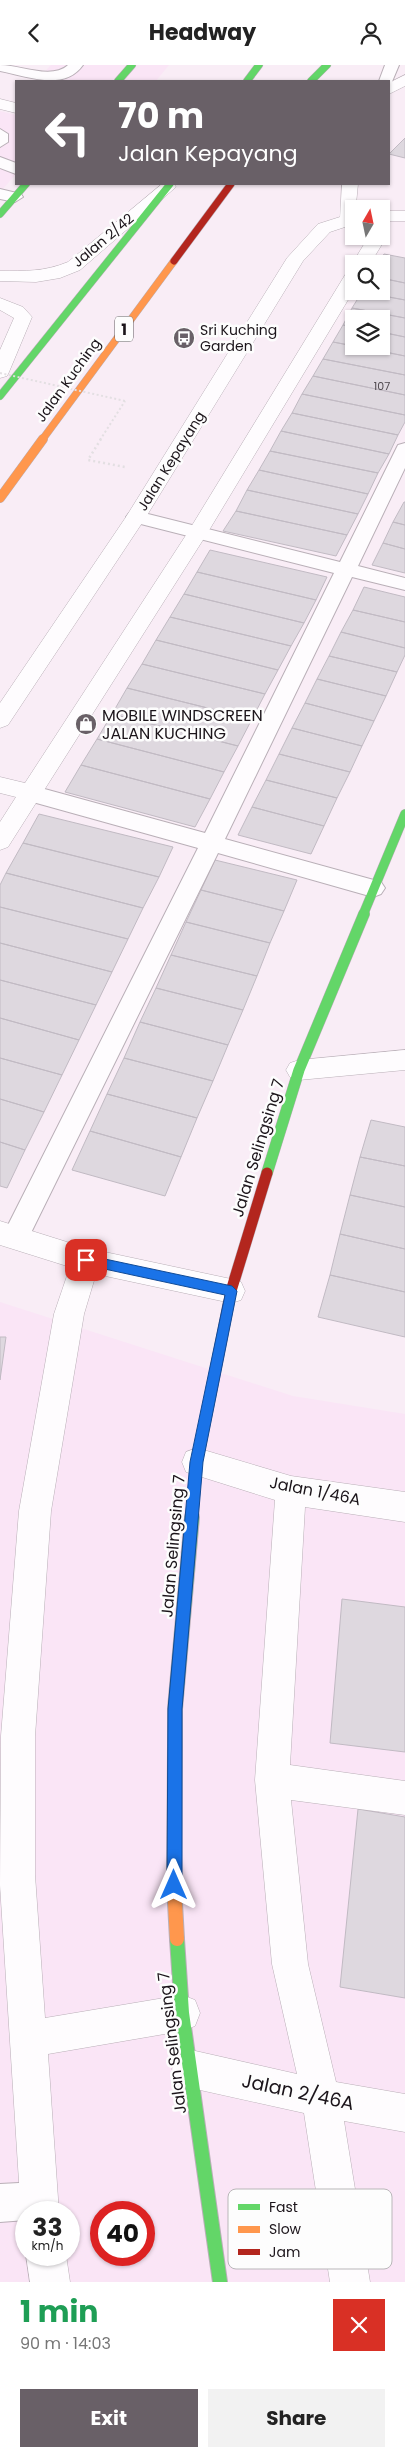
<!DOCTYPE html>
<meta charset="utf-8">
<style>
:root{--surface:#fff;--page:#f2f2f2;--text:#222;--muted:#767676;--accent:#696067}
body{margin:0;font-family:Poppins,sans-serif;background:var(--page);color:var(--text);height:100vh;display:flex;flex-direction:column;font-size:19px;white-space:nowrap}
*{box-sizing:border-box;margin:0}
p{font-size:16px;color:var(--muted)}
.icon{flex:none;width:28px;height:28px;fill:none;stroke:currentColor;stroke-width:2;stroke-linecap:round;stroke-linejoin:round}
.map{position:relative;height:2217px;overflow:hidden}
.sheet{display:flex;flex-direction:column;background:var(--surface);flex:1}
.sheet>*{flex:none}
.top-card{position:absolute;left:15px;top:15px;width:375px;height:105px;border-radius:0px;box-shadow:0 1px 4px #0004;background:#696067;color:#fff;overflow:hidden}
.needle{width:32px;rotate:9deg}
.tools{position:absolute;left:345px;top:135px;display:grid;gap:10px}
.tools a{display:grid;place-items:center;width:45px;height:45px;border-radius:0px;background:var(--surface);box-shadow:0 1px 4px #0004;font-size:25px}
.speed{position:absolute;left:15px;top:2136px;display:flex;gap:10px;font-size:25px;font-weight:700;text-align:center}
.speed>*{display:grid;place-content:center;width:65px;height:65px;border-radius:50%;background:var(--surface);box-shadow:0 1px 4px #0004;line-height:1}
.speed small{font-size:12px;font-weight:400}
.speed .limit{border:8px solid #d22;background:#fff;color:#111}
.pin{position:absolute;display:grid;place-items:center;width:42px;height:42px;color:#fff;margin:-21px;border-radius:10px;box-shadow:0 2px 8px #0006}
.me{position:absolute;width:55px;margin:-28px;rotate:0deg;stroke-linejoin:round;filter:drop-shadow(0 0 4px #0008)}
.turn{display:flex;align-items:center;gap:18px;height:105px;padding:0 20px;font-size:22px}
.turn .icon{width:65px;height:65px;stroke-width:2.5}
.turn b{display:block;font-size:35px;line-height:42px}
.round{display:grid;place-items:center;flex:none;width:52px;height:52px;border-radius:0px;background:var(--page)}
.head{display:flex;align-items:center;justify-content:space-between;height:85px;padding:0 20px}
h1{font-size:30px;font-weight:700;line-height:38px;color:#1e9e55}
.action{display:flex;gap:10px;margin-top:auto;padding:10px 20px}
.action a{flex:1;height:58px;border-radius:0px;background:var(--accent);color:#fff;font-size:20px;font-weight:700;line-height:58px;text-align:center}
.action a+a{background:var(--page);color:var(--text)}
header{display:flex;justify-content:space-between;align-items:center;height:65px;padding:0 20px;background:var(--surface);font-size:22px;font-weight:700}
.map>svg:first-child{display:block}
.built{fill:#fae5f6;fill-rule:evenodd}
.building{fill:#ded8df;stroke:#c1bac3}
.lines{fill:none;stroke-linecap:round;stroke-linejoin:round}
.lane-casing{stroke:#b9afb7;stroke-width:2}
.street-casing{stroke:#b9afb7;stroke-width:1}
.fast-far3-casing{stroke:#b9afb7;stroke-width:8}
.fast-far2-casing{stroke:#b9afb7;stroke-width:10}
.fast-far1-casing{stroke:#b9afb7;stroke-width:12}
.fast-casing{stroke:#b9afb7;stroke-width:16}
.slow-far2-casing{stroke:#b9afb7;stroke-width:8}
.slow-far1-casing{stroke:#b9afb7;stroke-width:10}
.slow-casing{stroke:#b9afb7;stroke-width:16}
.jam-far1-casing{stroke:#b9afb7;stroke-width:8}
.jam-casing{stroke:#b9afb7;stroke-width:12}
.path-far1{stroke:#e3dfe2;stroke-width:2;stroke-dasharray:2 2.5;stroke-linecap:butt}
.path{stroke:#e3dfe2;stroke-width:2.5;stroke-dasharray:2 3;stroke-linecap:butt}
.lane{fill:#fefcfe;fill-rule:evenodd}
.street{fill:#fefcfe;fill-rule:evenodd}
.fast-far3{stroke:#63d668;stroke-width:7}
.fast-far2{stroke:#63d668;stroke-width:9}
.fast-far1{stroke:#63d668;stroke-width:11}
.fast{stroke:#63d668;stroke-width:14}
.slow-far2{stroke:#ff974d;stroke-width:7}
.slow-far1{stroke:#ff974d;stroke-width:9}
.slow{stroke:#ff974d;stroke-width:14}
.jam-far1{stroke:#b3261e;stroke-width:7}
.jam{stroke:#b3261e;stroke-width:11}
.path-bridge{stroke:#e3dfe2;stroke-width:2;stroke-dasharray:2 2.5;stroke-linecap:butt}
.route{fill:#1a73e8;stroke:#114b97}
.labels{text-anchor:middle;dominant-baseline:central;stroke-width:5;stroke-linejoin:round;paint-order:stroke}
.far-number-label{font-size:11px;fill:#4f484e}
.far-street-label{font-size:14px;fill:#1b141a;stroke:#fdfdfd}
.far-poi-label{font-size:14px;fill:#1b141a;stroke:#fdfdfd;text-anchor:start}
.shield{fill:#fdfdfd;stroke:#5f5a5e;stroke-width:1}
.shield-label{font-size:15px;font-weight:bold;fill:#1b141a}
.poi-label{font-size:16px;fill:#1b141a;stroke:#fdfdfd;text-anchor:start}
.street-label{font-size:16px;fill:#1b141a;stroke:#fdfdfd}
.near-street-label{font-size:19px;fill:#1b141a;stroke:#fdfdfd}
.key{fill:#fdfdfd;stroke:#b9b7b9;stroke-width:1}
.key-label{font-size:14px;fill:#1b141a}
</style>
<header><svg class="icon" aria-label="back" viewBox="0 0 24 24"><path d="M15 5l-7 7 7 7"/></svg>Headway<svg class="icon" aria-label="person" viewBox="0 0 24 24"><circle cx="12" cy="8" r="4"/><path d="M4 21q1-7 8-7t8 7"/></svg></header>
<div class="map">
<svg width="405" height="2217" viewBox="0 0 405 2217">
<rect width="100%" height="100%" fill="#f9edf6"/>
<path class="built" d="M51,0H169L156,16H36Z
M0,46L16,50V109L2,125L0,124Z
M0,1237L293,1331L405,1349V2217H0ZM26,2148H69V2190H26ZM101,2148H144V2190H101Z"/>
<path class="building" d="M405,73V93L389,89Z
M384,189L405,193V218L381,213V199H378Z
M381,213L405,218V235L362,227L381,226Z
M362,227L405,235V253L352,243Z
M352,243L405,253V272L381,267V254H354V262L343,260Z
M343,260L354,262V281L333,277Z
M381,267L405,272V291L356,281H381Z
M333,277L405,291V310L323,294Z
M323,294L405,310V330L313,311Z
M313,311L405,330V350L302,329Z
M302,329L405,350V357L398,370L292,348Z
M292,348L398,370L389,389L281,366Z
M281,366L389,389L378,408L270,386Z
M270,386L378,408L368,429L259,405Z
M259,405L368,429L358,449L247,425Z
M247,425L358,449L347,470L236,446Z
M404,437H405V460L393,457Z
M236,446L347,470L336,491L223,466Z
M393,457L405,460V484L383,478Z
M383,478L405,484V508L372,500Z
M210,485L327,512L316,535L197,507Z
M197,507L316,535L304,558L184,529Z
M364,522L405,532V557L353,545Z
M184,529L304,558L291,581L170,552Z
M353,545L405,557V583L341,567Z
M170,552L291,581L278,605L156,575Z
M341,567L405,583V590L397,607L329,591Z
M156,575L278,605L265,629L142,599Z
M329,591L397,607L386,631L317,614Z
M142,599L265,629L252,654L127,623Z
M317,614L386,631L374,656L305,638Z
M127,623L252,654L238,681L112,649Z
M305,638L374,656L362,681L292,663Z
M112,649L238,681L224,707L97,674Z
M292,663L362,681L350,707L279,689Z
M97,674L224,707L210,734L81,700Z
M279,689L350,707L337,733L266,715Z
M81,700L210,734L195,762L65,727Z
M266,715L337,733L324,761L252,742Z
M252,742L324,761L311,789L238,770Z
M39,749L173,782L159,812L23,778Z
M23,778L159,812L143,843L6,808Z
M215,795L297,815L284,846L201,825Z
M6,808L143,843L128,874L0,842V820Z
M201,825L284,846L270,878L186,857Z
M0,842L128,874L112,907L0,878Z
M186,857L270,878L257,911L171,890Z
M0,878L112,907L96,940L0,915Z
M171,890L257,911L243,945L156,923Z
M0,915L96,940L79,975L0,953Z
M156,923L243,945L228,980L140,957Z
M0,953L79,975L62,1010L0,993Z
M140,957L228,980L213,1016L124,993Z
M0,993L62,1010L44,1047L0,1034Z
M124,993L213,1016L197,1053L107,1029Z
M107,1029L197,1053L181,1092L90,1066Z
M0,1034L44,1047L25,1085L0,1077Z
M371,1055L405,1062V1101L360,1092Z
M90,1066L181,1092L165,1131L72,1105Z
M0,1077L25,1085L7,1123L0,1121Z
M360,1092L405,1101V1142L350,1130Z
M350,1130L405,1142V1184L340,1169Z
M340,1169L405,1184V1227L330,1210Z
M330,1210L405,1227V1272L318,1252Z
M0,1272H6L0,1315Z
M342,1534L405,1542V1687L330,1678Z
M358,1744L405,1752V1933L340,1922Z"/>
<g class="lines">
<g class="lane-casing">
<path id="lane" d="M0,0C20,0 52,15 68,0H83C64,27 27,11 0,6Z
M385,0H399L391,19L389,20V16H379Z
M0,64L8,69V77L0,82Z
M0,92L16,98V109L0,103Z
M0,124L21,129L23,132L15,137L0,134Z
M405,378V403L358,501L405,513V525L352,512L225,774L381,817L385,823L381,829L373,832L218,788L25,1180L15,1183L5,1180L2,1172L198,783L22,734L19,728L22,722L30,720L205,768L334,508L129,456L126,452L129,448L136,446L340,497L396,384L398,380Z
M38,2117L51,2123L57,2136L52,2148H26V2155L0,2157V2119Z"/>
</g>
<g class="street-casing">
<path id="street" d="M405,10V21L389,29V18Z
M0,34L16,38V48L0,44Z
M162,119H174L176,122L80,205L60,213L36,217L0,216V206C25,206 44,207 68,197Z
M342,119H358L354,159L330,167L303,196L146,452L8,660L0,663V638L126,452L287,193L318,159L340,152Z
M381,146H405V156H381Z
M381,167L387,171L370,199H354V201L352,199L369,171H381Z
M354,205V225L208,467L8,782L0,785V757L16,732L0,728V712L25,718L188,467L345,210L348,206Z
M0,233L23,242L32,252L9,307L7,311L0,313V285L14,253L0,245Z
M405,985V1005L299,1015L290,1012L286,1005L290,998L299,995Z
M0,1156L86,1183L231,1214L241,1217L245,1226L241,1235L231,1238L96,1209L84,1249L51,1446L35,1671V1810L45,1953L182,1930L195,1935L200,1948L195,1961L182,1966L48,1989L59,2148H26V2162L21,2148L0,1820L1,1671L19,1446L54,1249L70,1202L0,1180Z
M197,1383L291,1411L405,1427V1457L305,1442L290,1700L405,1716V1750L291,1735L308,1899L336,2017L405,2029V2067L344,2056L370,2217H330L304,2048L191,2023L178,2017L172,2004L178,1991L191,1985L297,2009L272,1899L255,1715L275,1435L186,1407L182,1397L186,1387Z
M26,2190H66L70,2217H30Z"/>
</g>
<g class="fast-far3-casing">
<path id="fast-far3" d="M118,16L132,0
M247,16L259,0
M311,16L327,0
M0,149L26,119
M0,331L170,119"/>
</g>
<g class="fast-far2-casing">
<path id="fast-far2" d="M363,850L405,749"/>
</g>
<g class="fast-far1-casing">
<path id="fast-far1" d="M267,1108L299,1005L364,849
M192,1453L197,1397L211,1328"/>
</g>
<g class="fast-casing">
<path id="fast" d="M175,1681V1644L192,1452
M177,1874L182,1948L220,2217"/>
</g>
<g class="slow-far2-casing">
<path id="slow-far2" d="M42,375L174,196"/>
</g>
<g class="slow-far1-casing">
<path id="slow-far1" d="M0,433L43,374"/>
</g>
<g class="slow-casing">
<path id="slow" d="M175,1681L174,1820L177,1874"/>
</g>
<g class="jam-far1-casing">
<path id="jam-far1" d="M174,196L231,119"/>
</g>
<g class="jam-casing">
<path id="jam" d="M211,1328L231,1226L267,1108"/>
</g>
<path class="path-far1" d="M100,375L125,336"/>
<path class="path" d="M101,374L88,395L125,402"/>
<use href="#lane" class="lane"/>
<use href="#street" class="street"/>
<use href="#fast-far3" class="fast-far3"/>
<use href="#fast-far2" class="fast-far2"/>
<use href="#fast-far1" class="fast-far1"/>
<use href="#fast" class="fast"/>
<use href="#slow-far2" class="slow-far2"/>
<use href="#slow-far1" class="slow-far1"/>
<use href="#slow" class="slow"/>
<use href="#jam-far1" class="jam-far1"/>
<use href="#jam" class="jam"/>
<path class="path-bridge" d="M0,308L125,336"/>
</g>
<path class="route" d="M86,1190L232,1221L237,1226L203,1397L182,1644V1820L179,1825L174,1827L169,1825L167,1820L168,1644L190,1397L225,1230L86,1200L80,1195Z"/>
<defs>
<g id="bus-disc" transform="scale(1.125)"><circle r="9.5" fill="#696067" stroke="#fdfdfd"/><path d="M-5-6H5V4H4V6H2V4H-2V6H-4V4H-5ZM-3.5-4V0h7V-4ZM-3.5 1.2v1.5H-2V1.2ZM2 1.2v1.5H3.5V1.2Z" fill="#fff"/></g>
<g id="shop-disc" transform="scale(1.125)"><circle r="9.5" fill="#696067" stroke="#fdfdfd"/><path d="M-5-2.5h2.3a2.7 3.5 0 0 1 5.4 0H5L5.5 6h-11ZM-1.5-2.5h3a1.5 2.3 0 0 0-3 0Z" fill="#fff"/></g>
</defs>
<g fill-rule="evenodd">
<use href="#bus-disc" x="184" y="273"/>
<use href="#shop-disc" x="86" y="659"/>
</g>
<g class="labels">
<g class="far-number-label">
<text x="382" y="321">107</text>
</g>
<g class="far-street-label">
<text transform="translate(103 175) rotate(-40)">Jalan 2/42</text>
<text transform="translate(68 315) rotate(-54)">Jalan Kuching</text>
<text transform="translate(171 396) rotate(-58)">Jalan Kepayang</text>
</g>
<g class="far-poi-label">
<text x="200" y="265">Sri Kuching<tspan x="200" dy="16">Garden</tspan></text>
</g>
<rect class="shield" x="115" y="251.5" width="18" height="25" rx="4"/>
<g class="shield-label">
<text x="124" y="264">1</text>
</g>
<g class="poi-label">
<text x="102" y="650">MOBILE WINDSCREEN<tspan x="102" dy="18">JALAN KUCHING</tspan></text>
</g>
<g class="street-label">
<text transform="translate(258 1083) rotate(-73)">Jalan Selingsing 7</text>
<text transform="translate(315 1426) rotate(11)">Jalan 1/46A</text>
<text transform="translate(173 1481) rotate(-85)">Jalan Selingsing 7</text>
<text transform="translate(172 1978) rotate(-97)">Jalan Selingsing 7</text>
</g>
<g class="near-street-label">
<text transform="translate(298 2027) rotate(12)">Jalan 2/46A</text>
</g>
</g>
<rect x="228" y="2124" width="164" height="80" rx="8" class="key"/>
<rect x="238" y="2139" width="22" height="6" fill="#63d668"/>
<rect x="238" y="2161" width="22" height="7" fill="#ff974d"/>
<rect x="238" y="2184" width="22" height="6" fill="#b3261e"/>
<g class="key-label">
<text x="269" y="2147">Fast</text>
<text x="269" y="2169">Slow</text>
<text x="269" y="2192">Jam</text>
</g>
</svg>
<div class="tools">
<a><svg class="needle" viewBox="-14 -14 28 28"><path d="M0-13l5 13h-10z" fill="#e53935"/><path d="M0 13l5-13h-10z" fill="#767676"/></svg></a>
<a><svg class="icon" aria-label="search" viewBox="0 0 24 24"><circle cx="10" cy="10" r="6"/><path d="M15 15l6 6"/></svg></a>
<a><svg class="icon" aria-label="layers" viewBox="0 0 24 24"><path d="M12 4l9 5-9 5-9-5zM3 14l9 5 9-5"/></svg></a>
</div>
<div class="speed"><div>33<small>km/h</small></div><div class="limit">40</div></div>
<div class="pin" style="left:86px;top:1195px;background:#d93025"><svg class="icon" aria-label="arrive" viewBox="0 0 24 24"><path d="M6 21V4h12l-3 4 3 4H6"/></svg></div>
<svg class="me" style="left:174px;top:1820px" viewBox="-20 -20 40 40"><path d="M0-17L14 15 0 8-14 15z" fill="#1a73e8" stroke="#fff" stroke-width="4"/></svg>
<div class="top-card">
<div class="turn"><svg class="icon" aria-label="left" viewBox="0 0 24 24"><path d="M17 20v-9H6M10 6l-5 5 5 5"/></svg><div><b>70 m</b>Jalan Kepayang</div></div>
</div>
</div>
<section class="sheet">
<div class="head"><div><h1>1 min</h1><p>90 m · 14:03</p></div><a class="round" style="background:#d93025;color:#fff"><svg class="icon" aria-label="close" viewBox="0 0 24 24"><path d="M6 6l12 12M18 6L6 18"/></svg></a></div>
<div class="action"><a>Exit</a><a>Share</a></div>
</section>
